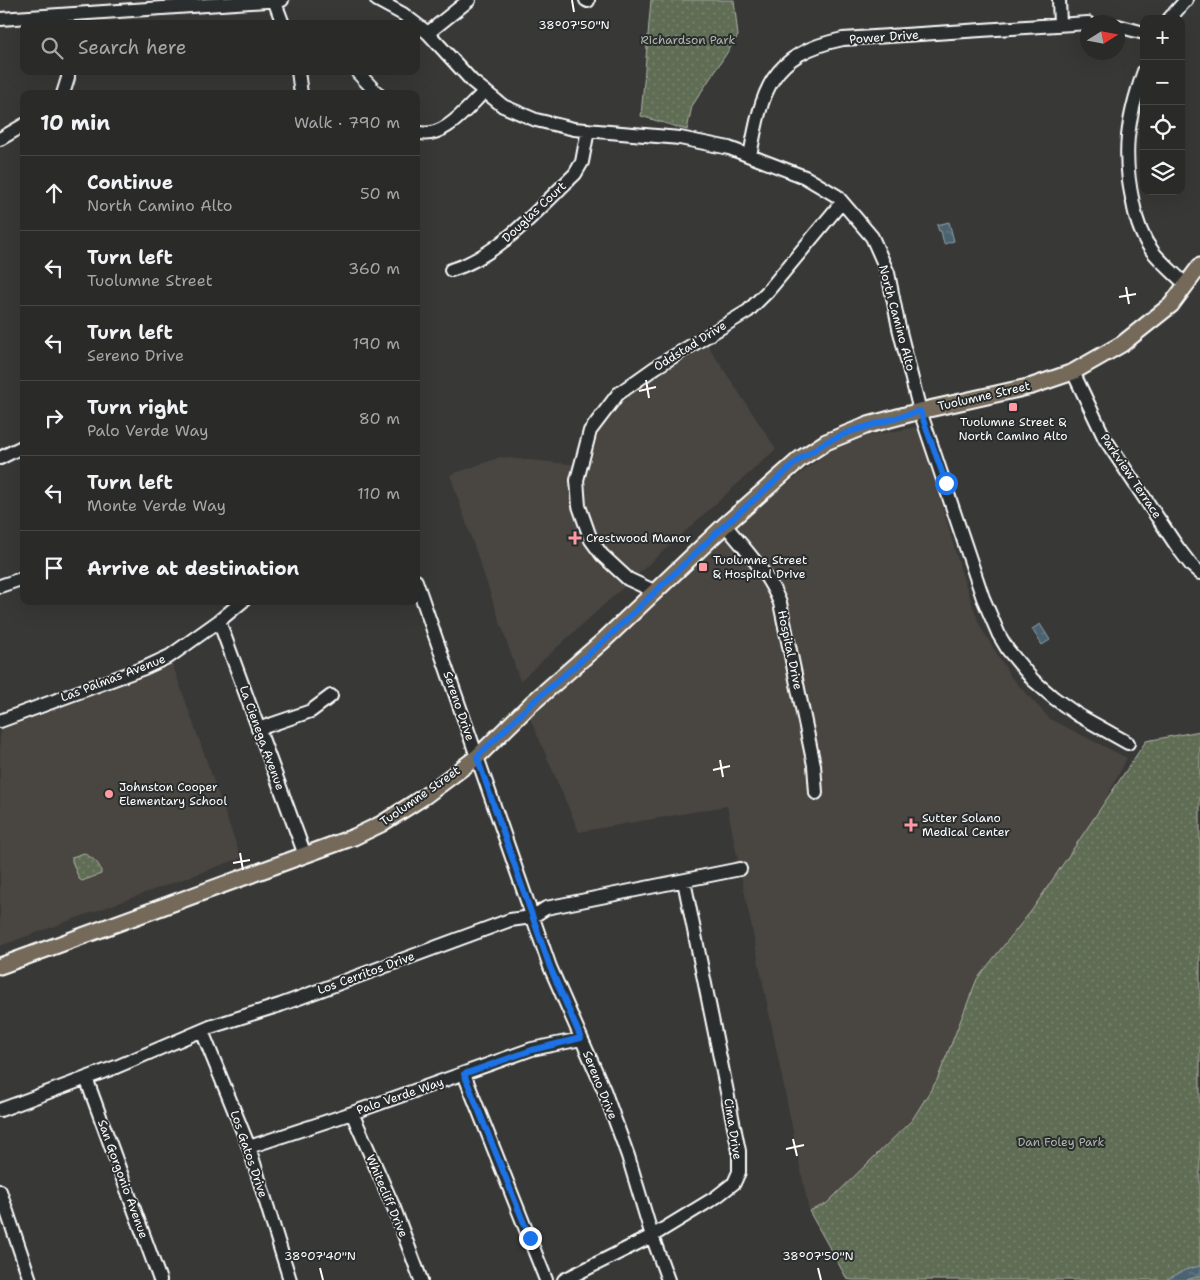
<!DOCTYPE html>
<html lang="en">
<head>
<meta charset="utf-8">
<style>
	:root { --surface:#2a2a29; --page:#323231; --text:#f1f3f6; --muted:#a5a7a8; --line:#464646 }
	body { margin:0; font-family:"Shantell Sans",sans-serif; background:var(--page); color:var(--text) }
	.controls { position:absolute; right:15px; top:15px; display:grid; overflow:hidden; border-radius:10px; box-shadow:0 5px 20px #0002 }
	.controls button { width:45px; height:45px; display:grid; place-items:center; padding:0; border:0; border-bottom:1px solid var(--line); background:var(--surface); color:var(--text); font:25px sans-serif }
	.compass { position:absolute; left:1080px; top:15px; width:45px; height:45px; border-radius:50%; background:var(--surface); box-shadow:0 5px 20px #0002; rotate:79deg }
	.stop { position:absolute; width:15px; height:15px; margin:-11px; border:4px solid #1a73e8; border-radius:50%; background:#fff }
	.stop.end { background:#1a73e8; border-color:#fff; box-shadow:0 1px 5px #0008 }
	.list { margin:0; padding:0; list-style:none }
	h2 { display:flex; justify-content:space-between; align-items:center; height:65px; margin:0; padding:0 20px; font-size:21px }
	h2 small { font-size:16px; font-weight:400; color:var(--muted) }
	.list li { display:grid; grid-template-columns:32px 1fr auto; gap:15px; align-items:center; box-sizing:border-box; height:75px; padding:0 20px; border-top:1px solid var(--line) }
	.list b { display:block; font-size:19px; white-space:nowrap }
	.list p { margin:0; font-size:16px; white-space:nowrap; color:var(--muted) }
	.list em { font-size:16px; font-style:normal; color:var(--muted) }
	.icon { flex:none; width:28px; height:28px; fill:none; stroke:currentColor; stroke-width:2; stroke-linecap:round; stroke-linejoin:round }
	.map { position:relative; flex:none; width:1200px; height:1280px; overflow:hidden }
	.search { position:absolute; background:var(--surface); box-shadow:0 5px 20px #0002; left:20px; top:20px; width:400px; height:55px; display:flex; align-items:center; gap:12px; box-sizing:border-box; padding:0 18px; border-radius:10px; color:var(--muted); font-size:19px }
	.panel { position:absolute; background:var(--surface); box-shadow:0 5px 20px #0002; left:20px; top:90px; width:400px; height:515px; border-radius:10px }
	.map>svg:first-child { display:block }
</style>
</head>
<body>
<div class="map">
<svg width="1200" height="1280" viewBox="0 0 1200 1280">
	<defs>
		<pattern id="park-dots" width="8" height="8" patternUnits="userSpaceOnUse" patternTransform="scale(1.25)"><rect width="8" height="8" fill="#616d54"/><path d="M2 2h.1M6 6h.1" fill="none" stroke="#79836e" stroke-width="1.8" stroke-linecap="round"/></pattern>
		<pattern id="water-ripples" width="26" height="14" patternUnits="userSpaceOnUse" patternTransform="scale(1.25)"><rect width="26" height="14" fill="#4c6471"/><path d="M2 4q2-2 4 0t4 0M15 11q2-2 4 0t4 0" fill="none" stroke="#677b86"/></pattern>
	</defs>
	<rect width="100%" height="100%" fill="#383837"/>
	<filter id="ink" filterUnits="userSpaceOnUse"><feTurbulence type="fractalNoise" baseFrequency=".02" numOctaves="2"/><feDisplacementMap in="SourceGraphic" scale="10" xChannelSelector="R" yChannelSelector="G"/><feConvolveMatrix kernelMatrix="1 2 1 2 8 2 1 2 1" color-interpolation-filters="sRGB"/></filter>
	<g filter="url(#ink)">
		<path fill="#494541" d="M707,344L776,449L520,681L450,475L500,457L589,466L600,429L619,405L645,383Z
			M916,427L926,450L962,574L980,626L1011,677L1050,719L1127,758L1096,819L1032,910L977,979L937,1080L912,1120L826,1204L809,1211L727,806L579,832L529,716L691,571L757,507L830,451L867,436Z
			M171,660L241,858L0,946V730L121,685Z"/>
		<path fill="url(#park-dots)" stroke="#b0b6aa" d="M651,0H734L738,36L692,106L687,130L641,116Z
			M1200,731V1280H852L847,1279L809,1211L826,1204L912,1120L937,1080L977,979L1032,910L1146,741Z
			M84,853C92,858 102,864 101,874L82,881L79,879L72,861V857Z"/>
		<path fill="url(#water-ripples)" stroke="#94a2aa" d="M949,222L954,241L944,244L941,231H939L937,225Z
			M1040,624L1050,640L1042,645L1032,629Z
			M1200,1266V1276L1186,1280H1166L1185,1270Z"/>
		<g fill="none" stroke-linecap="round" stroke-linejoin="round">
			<defs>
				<path id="minor" d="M274,0L283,24
					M377,0L403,14L428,33L472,81L503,106L536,120L574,129L680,138L729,148L805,177L837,196L872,237L888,273L899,328L920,411L983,598L999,635L1008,650L1033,680L1054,698L1078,715L1128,743
					M586,0L588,1
					M1059,0L1060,24
					M0,19L282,0
					M1169,19L1186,0
					M1118,26L1144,33
					M428,33L469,0
					M298,71L301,94
					M1144,71C1127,119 1122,153 1133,203C1136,220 1142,238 1153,252C1163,264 1175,274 1186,285
					M358,73L378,94
					M63,94L68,78V71
					M416,132C443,141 467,108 485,91
					M0,139L24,125
					M750,156C762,90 770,54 843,39L1088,23
					M451,270C499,256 540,207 575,174L582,162L588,130
					M1073,372L1105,439L1178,548L1191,565L1200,573
					M0,458L24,446
					M725,525C745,549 768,573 780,603L814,765L816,793
					M416,581L550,967L604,1090L628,1156L652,1236L668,1280
					M0,586L24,578
					M656,592L628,579L602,555L591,540L579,506L577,480L590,431L618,394L656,367L748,311L768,291L842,202
					M219,621L305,855
					M0,721L144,668L170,656L219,621L243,601
					M258,729L311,711L331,696
					M202,1031L249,1147L290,1280
					M464,1074L546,1280
					M86,1078L160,1280
					M0,1110L116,1067L210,1027L280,1005L510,920L532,917L546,908L740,869
					M352,1113L394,1208L421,1280
					M249,1147L352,1113L532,1049L581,1039
					M0,1191L30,1280
					M564,1280L652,1236L716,1197L734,1183L739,1172V1151L684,881"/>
				<path id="major" d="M0,966L354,837L381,824L425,796L477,757L531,704L603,641L725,525L800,459L826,442L868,425L920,411L1032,386L1073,372L1122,344L1171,305L1200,266"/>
			</defs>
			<use href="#minor" stroke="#fff" stroke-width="16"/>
			<use href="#major" stroke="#fff" stroke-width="19"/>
			<use href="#minor" stroke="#2a2d2e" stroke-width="12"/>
			<use href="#major" stroke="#746a5a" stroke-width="15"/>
		</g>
	</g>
	<g fill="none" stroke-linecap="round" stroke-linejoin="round" filter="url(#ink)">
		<path stroke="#1a73e8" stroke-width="6" d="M530,1238L464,1074L532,1050L581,1038L550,967L477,757L531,704L607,638L725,525L800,459L826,442L852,431L920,411L946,483"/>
	</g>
	<path fill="none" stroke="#fff" stroke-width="2" d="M572,0L574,12M1126,287L1129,304M1119,297L1136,294M646,380L649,398M639,391L656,387M720,760L723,777M713,770L730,766M240,853L243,870M233,863L250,860M793,1139L797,1156M786,1149L804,1145M320,1268L323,1280M818,1268L821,1280"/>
	<g fill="#ff9aa2" stroke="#2a2d2e" stroke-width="2">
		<rect x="1008" y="402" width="10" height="10" rx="2.5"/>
		<path d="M572.5 530.5h5v5h5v5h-5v5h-5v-5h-5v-5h5z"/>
		<rect x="698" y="562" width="10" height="10" rx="2.5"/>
		<circle cx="109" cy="794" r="5"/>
		<path d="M908.5 817.5h5v5h5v5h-5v5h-5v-5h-5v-5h5z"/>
	</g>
	<g text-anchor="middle" stroke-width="4" stroke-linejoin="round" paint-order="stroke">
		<g font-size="12" fill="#fff" stroke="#2a2d2e">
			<text transform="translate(884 37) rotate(-4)" y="4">Power Drive</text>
			<text transform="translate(534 212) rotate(-43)" y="4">Douglas Court</text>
			<text transform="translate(897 318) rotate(75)" y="4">North Camino Alto</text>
			<text transform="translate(690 346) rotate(-32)" y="4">Oddstad Drive</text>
			<text transform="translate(984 396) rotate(-13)" y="4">Tuolumne Street</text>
			<text transform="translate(1131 476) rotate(56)" y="4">Parkview Terrace</text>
			<text transform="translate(790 650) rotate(78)" y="4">Hospital Drive</text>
			<text transform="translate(113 678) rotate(-21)" y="4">Las Palmas Avenue</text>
			<text transform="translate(459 706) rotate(71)" y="4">Sereno Drive</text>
			<text transform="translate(262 738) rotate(70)" y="4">La Cienega Avenue</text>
			<text transform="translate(420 796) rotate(-35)" y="4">Tuolumne Street</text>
			<text transform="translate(366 973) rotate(-20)" y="4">Los Cerritos Drive</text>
			<text transform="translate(600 1085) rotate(68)" y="4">Sereno Drive</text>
			<text transform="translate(400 1096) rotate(-19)" y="4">Palo Verde Way</text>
			<text transform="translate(733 1129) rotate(81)" y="4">Cima Drive</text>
			<text transform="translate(249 1154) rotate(71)" y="4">Los Gatos Drive</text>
			<text transform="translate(123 1179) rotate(70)" y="4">San Gorgonio Avenue</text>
			<text transform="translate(387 1196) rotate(67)" y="4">Whitecliff Drive</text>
		</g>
		<g font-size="12" fill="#b0b6aa" stroke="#2a2d2e">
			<text x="688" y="44">Richardson Park</text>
			<text x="1061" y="1146">Dan Foley Park</text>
		</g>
		<g font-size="12" fill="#fff" stroke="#2a2d2e" text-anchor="start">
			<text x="1013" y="426" text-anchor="middle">Tuolumne Street &amp;<tspan x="1013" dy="14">North Camino Alto</tspan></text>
			<text x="586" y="542">Crestwood Manor</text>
			<text x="713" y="564">Tuolumne Street<tspan x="713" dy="14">&amp; Hospital Drive</tspan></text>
			<text x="119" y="791">Johnston Cooper<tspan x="119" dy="14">Elementary School</tspan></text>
			<text x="922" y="822">Sutter Solano<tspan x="922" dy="14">Medical Center</tspan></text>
		</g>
	</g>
	<g font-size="12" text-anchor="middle" fill="#fff" stroke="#2a2d2e" stroke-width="4" stroke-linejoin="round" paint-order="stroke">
		<text x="574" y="29">38°07'50"N</text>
		<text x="320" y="1260">38°07'40"N</text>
		<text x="818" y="1260">38°07'50"N</text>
	</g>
</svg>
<div class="controls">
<button>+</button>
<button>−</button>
<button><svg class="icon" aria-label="locate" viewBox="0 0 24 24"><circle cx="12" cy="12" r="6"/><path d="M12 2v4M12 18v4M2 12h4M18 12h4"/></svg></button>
<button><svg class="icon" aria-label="layers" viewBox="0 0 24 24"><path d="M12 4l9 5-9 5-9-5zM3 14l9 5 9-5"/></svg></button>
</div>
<svg class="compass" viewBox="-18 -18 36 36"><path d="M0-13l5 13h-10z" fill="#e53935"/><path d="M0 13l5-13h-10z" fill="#a5a7a8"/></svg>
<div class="stop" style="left:946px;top:483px"></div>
<div class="stop end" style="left:530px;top:1238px"></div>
<div class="search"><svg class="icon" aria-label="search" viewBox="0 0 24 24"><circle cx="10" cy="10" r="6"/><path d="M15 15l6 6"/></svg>Search here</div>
<section class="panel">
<h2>10 min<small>Walk · 790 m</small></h2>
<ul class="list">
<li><svg class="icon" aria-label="ahead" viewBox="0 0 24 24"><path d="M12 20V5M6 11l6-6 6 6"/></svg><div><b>Continue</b><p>North Camino Alto</p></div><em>50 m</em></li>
<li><svg class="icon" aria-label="left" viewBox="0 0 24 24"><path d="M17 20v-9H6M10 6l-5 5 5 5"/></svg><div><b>Turn left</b><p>Tuolumne Street</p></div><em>360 m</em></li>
<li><svg class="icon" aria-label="left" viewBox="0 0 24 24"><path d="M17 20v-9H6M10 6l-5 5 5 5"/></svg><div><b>Turn left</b><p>Sereno Drive</p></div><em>190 m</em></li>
<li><svg class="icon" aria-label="right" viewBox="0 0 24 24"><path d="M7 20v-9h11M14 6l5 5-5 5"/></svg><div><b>Turn right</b><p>Palo Verde Way</p></div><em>80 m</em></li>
<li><svg class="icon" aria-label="left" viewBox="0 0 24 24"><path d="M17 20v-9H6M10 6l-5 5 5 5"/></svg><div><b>Turn left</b><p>Monte Verde Way</p></div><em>110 m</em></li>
<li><svg class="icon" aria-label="arrive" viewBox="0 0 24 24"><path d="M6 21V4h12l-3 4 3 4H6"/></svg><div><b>Arrive at destination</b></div></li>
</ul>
</section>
</div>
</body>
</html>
